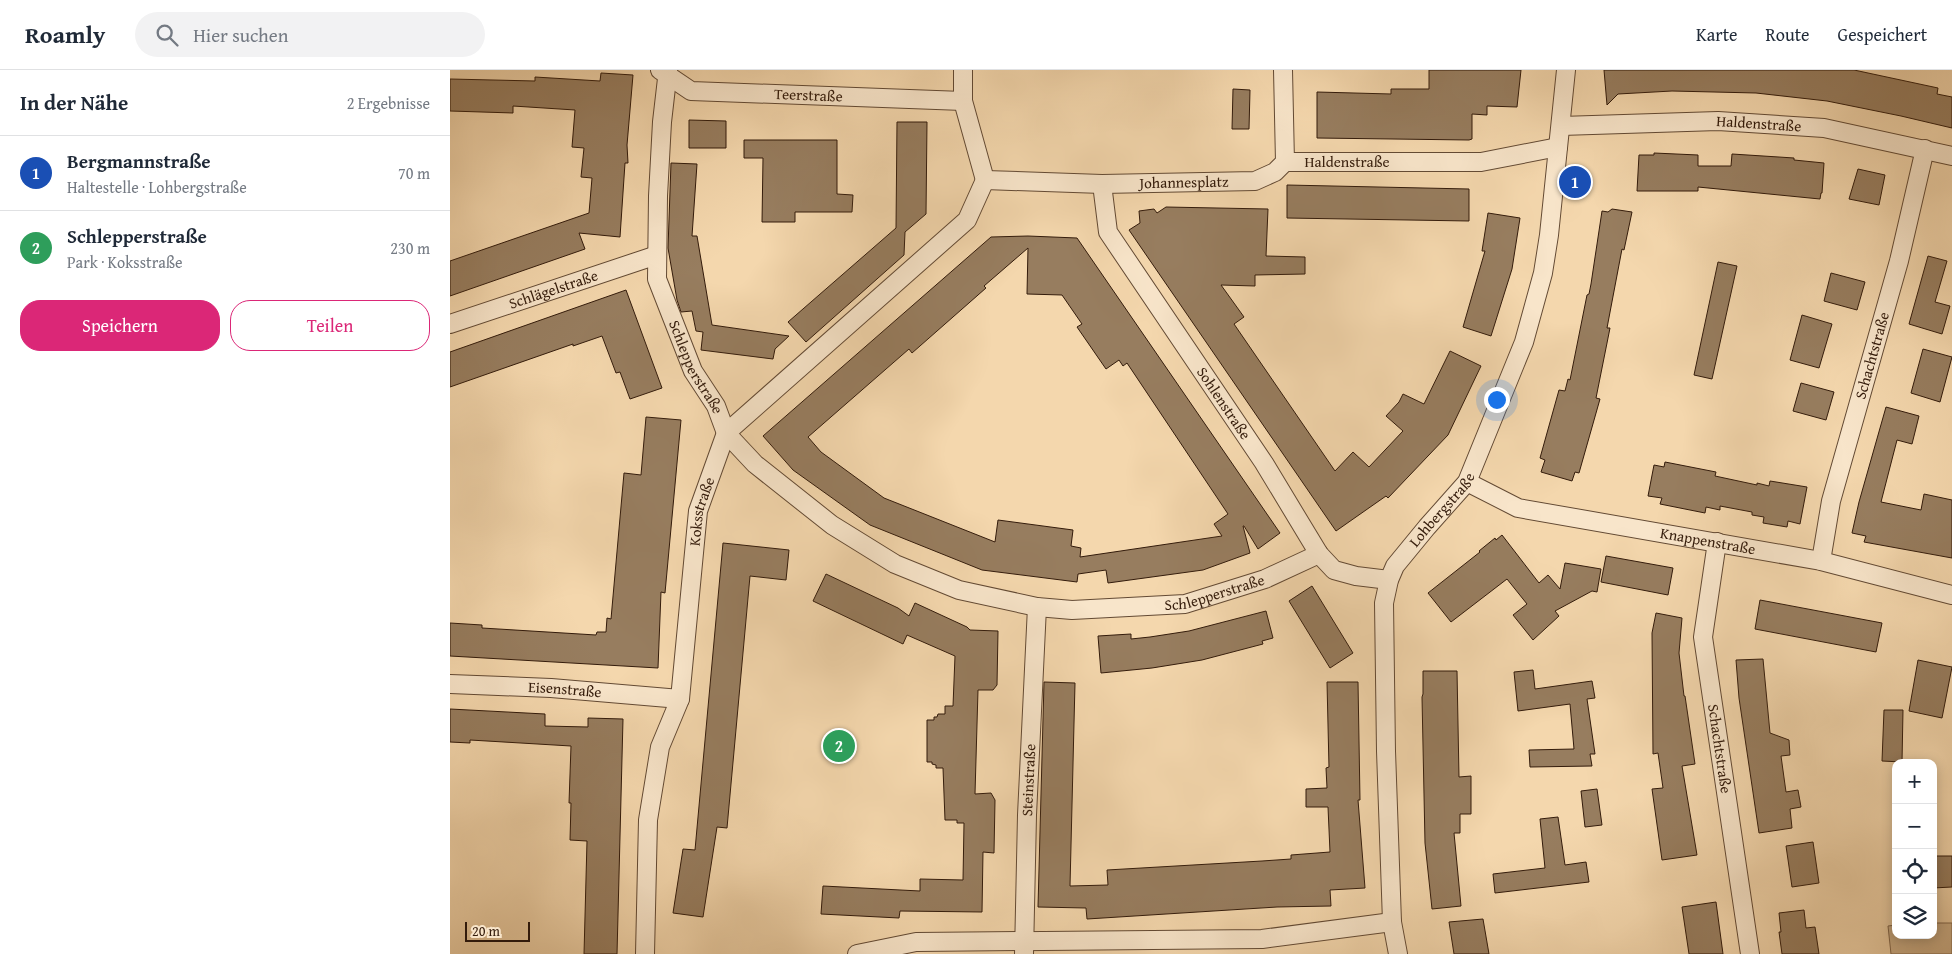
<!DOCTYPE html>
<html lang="de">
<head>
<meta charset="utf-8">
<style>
	:root { --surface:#fff; --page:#f2f2f3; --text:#1f2937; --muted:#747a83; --line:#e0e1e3; --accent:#db2777 }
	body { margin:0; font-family:"Gentium Book Plus",serif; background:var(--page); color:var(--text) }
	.controls { position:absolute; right:15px; bottom:15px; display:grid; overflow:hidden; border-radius:10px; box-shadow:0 2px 12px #0003 }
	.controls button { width:45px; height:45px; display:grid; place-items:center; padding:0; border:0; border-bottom:1px solid var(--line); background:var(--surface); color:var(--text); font:25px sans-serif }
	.scale { position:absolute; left:15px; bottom:12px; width:65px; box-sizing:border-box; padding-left:5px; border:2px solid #331b0b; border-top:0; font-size:14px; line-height:18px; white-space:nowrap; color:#331b0b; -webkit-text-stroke:4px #f8e5ca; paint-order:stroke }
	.you { position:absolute; left:1046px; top:329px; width:18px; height:18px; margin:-12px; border:4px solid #fff; border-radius:50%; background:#1a73e8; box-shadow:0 0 0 8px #1a73e833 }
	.badge { display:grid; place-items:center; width:32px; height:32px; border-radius:50%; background:var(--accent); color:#fff; font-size:16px; font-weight:700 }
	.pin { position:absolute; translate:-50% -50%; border:2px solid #fff; box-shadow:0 1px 5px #0006 }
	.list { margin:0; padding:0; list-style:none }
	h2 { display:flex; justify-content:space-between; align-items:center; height:65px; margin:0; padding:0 20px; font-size:21px }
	h2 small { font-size:16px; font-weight:400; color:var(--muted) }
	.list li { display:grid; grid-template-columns:32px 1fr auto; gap:15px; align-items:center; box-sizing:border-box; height:75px; padding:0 20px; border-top:1px solid var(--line) }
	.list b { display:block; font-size:19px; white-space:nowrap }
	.list p { margin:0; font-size:16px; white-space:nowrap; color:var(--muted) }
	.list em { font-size:16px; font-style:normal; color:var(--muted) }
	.actions { display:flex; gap:10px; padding:15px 20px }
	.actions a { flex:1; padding:11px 0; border:1px solid var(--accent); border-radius:20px; text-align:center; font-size:18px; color:var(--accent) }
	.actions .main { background:var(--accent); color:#fff }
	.icon { flex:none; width:28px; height:28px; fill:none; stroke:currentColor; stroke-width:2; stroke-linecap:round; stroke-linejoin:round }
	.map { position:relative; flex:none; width:1502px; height:884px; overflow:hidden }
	header { display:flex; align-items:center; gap:30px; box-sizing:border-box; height:70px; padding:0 25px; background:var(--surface); border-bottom:1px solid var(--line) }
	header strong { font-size:24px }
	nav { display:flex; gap:28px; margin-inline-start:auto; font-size:18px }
	.search { width:350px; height:45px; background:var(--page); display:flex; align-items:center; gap:12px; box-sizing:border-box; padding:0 18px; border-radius:28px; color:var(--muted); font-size:19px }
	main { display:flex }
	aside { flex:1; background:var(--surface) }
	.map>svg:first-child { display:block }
</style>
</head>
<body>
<header>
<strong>Roamly</strong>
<div class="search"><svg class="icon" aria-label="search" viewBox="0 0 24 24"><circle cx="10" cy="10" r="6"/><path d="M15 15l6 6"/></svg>Hier suchen</div>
<nav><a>Karte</a><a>Route</a><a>Gespeichert</a></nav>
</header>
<main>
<aside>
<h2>In der Nähe<small>2 Ergebnisse</small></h2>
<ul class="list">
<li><span class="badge" style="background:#1a4fb4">1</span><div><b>Bergmannstraße</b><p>Haltestelle · Lohbergstraße</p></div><em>70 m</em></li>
<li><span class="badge" style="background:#2e9e5b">2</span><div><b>Schlepperstraße</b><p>Park · Koksstraße</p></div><em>230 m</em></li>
</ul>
<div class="actions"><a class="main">Speichern</a><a>Teilen</a></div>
</aside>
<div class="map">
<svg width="1502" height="884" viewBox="0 0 1502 884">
	<rect width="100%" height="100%" fill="#f4d7ad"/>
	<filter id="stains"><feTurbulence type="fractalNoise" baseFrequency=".004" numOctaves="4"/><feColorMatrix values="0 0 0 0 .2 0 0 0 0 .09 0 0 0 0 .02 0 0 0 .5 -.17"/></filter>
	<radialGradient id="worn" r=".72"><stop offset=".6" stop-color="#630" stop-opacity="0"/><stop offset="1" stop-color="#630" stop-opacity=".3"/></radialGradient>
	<path fill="#d3b791" stroke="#83694e" d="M1483,853H1502V884H1441L1438,856L1446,855V865H1483Z"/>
	<path fill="#977d5f" stroke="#331b0b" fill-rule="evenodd" d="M979,0H1071L1067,37L1037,36V45L1022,44V69L1019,70L867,68V22L941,24V19H979Z
		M1154,0H1404L1488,18L1487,24L1502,27V58L1451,46L1377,31L1306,23L1222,21L1168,24L1157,35Z
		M151,3L183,5L177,75L178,93H175L170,167L129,163L135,179L0,226V191L139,143L142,108L131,107L134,78L122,77L125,40L63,36V43L0,41V9L85,11V7L150,11Z
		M783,19L800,20L799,59H782Z
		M239,50L276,51V78H239Z
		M447,52H477L476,144L455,162L454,185L356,272L338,252L446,158Z
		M294,70H387V124L403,125L402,142H345V152H312L313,88H294Z
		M1204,83L1248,85V96H1281L1282,84L1344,88V90L1374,93L1372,123H1371L1370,129L1248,117V121H1187L1189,85H1204Z
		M221,93L247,94L242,166H247L262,255L339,266L325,279L323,289L251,280L253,262L246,261L242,241L231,242L227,230L218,178Z
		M1408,99L1435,105L1429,135L1399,129Z
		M837,115L1019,119V151L837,148Z
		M716,137L818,139L816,186L855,187V204L805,205V216L771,215L794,247L784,254L885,401L903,382L919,397L953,361L936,346L949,332L953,324L974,334L1000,281L1031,296L998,365L938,428L936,426L886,461L679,160L690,153L689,141L704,139L707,143Z
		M1162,139L1182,142L1174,180L1172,179L1157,258H1160L1146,328L1150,329L1129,403L1125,402L1122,411L1091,402L1095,390L1090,388L1109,320L1115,321L1118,309L1120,310L1137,225L1139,224L1141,214L1152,141L1158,142Z
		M1038,143L1070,148L1062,199L1041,266L1013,257L1035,181H1032Z
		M578,166L627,168L830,463L808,479L794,456H793L800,483L753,500L658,513L656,500L628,504L627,512L532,500L420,455L343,400L313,366L541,167ZM578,178L577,224L612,225L632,254L627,257L656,299L669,290L673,296L677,293L778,444L764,454L772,466L630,487L631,478L621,476L623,460L548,450L545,472L434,428L371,382L358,367L459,279L462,283L536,218L534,216Z
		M1478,186L1497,191L1485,232L1500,236L1492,264L1459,254Z
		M1268,192L1287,196L1262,309L1244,305Z
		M1381,203L1415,212L1407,240L1374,231Z
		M176,220L212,318L180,329L170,302L166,303L152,266L123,276V274L0,317V282Z
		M1352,245L1382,254L1369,298L1340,290Z
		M1473,279L1502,287L1490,332L1461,323Z
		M1351,313L1384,322L1376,350L1343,341Z
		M1436,337L1469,346L1462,374L1447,370L1431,432L1471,440L1474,424L1502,430V488L1414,472L1416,466L1402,463L1409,432Z
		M196,347L231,350L215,523L211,522L208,598L0,586V553L32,555V558L146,565L147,562H156L157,548L161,549L174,403L191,405Z
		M1215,392L1266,402L1265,406L1307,415V413L1319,416L1320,411L1357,417L1350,454L1338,451L1337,457L1313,453L1314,447L1302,445V442L1270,436V440L1256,437L1255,443L1210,434L1212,428L1198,426L1204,395L1214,397Z
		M1052,465L1089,513L1098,505L1110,519L1115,493L1151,499L1147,522L1142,521L1105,541L1109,546L1083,570L1063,545L1077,534L1057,509L1001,552L978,523L1030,482L1029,481L1045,468L1046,470Z
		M273,473L339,480L336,510L300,506L277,758L267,757L253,847L223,843L233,779L245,780Z
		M1156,486L1223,498L1218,525L1151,512Z
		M376,504L448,538L459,546L465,533L517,557L520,560L548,561L547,615L543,620H528L525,724L541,723L545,730L544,783L533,782L532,842L450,841L449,848L371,844L373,816L470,821V809L513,810L514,753H507V750H495L493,698H486V695L482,694V692H477V650H484V647H487L488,644H495V636H503L505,586L457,565L453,574L363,531Z
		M862,516L903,583L880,598L839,531Z
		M1310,530L1432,553L1426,582L1305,559Z
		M816,541L823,568L812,571L813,574L752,590L702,598L651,603L648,566L681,564V569L700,567L739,561Z
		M1206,543L1232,548L1229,583L1234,626H1235L1245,694L1232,696L1247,785L1212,790L1202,719L1213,718L1208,683L1203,684L1202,563Z
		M1313,589L1320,663L1339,670L1340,685L1331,686L1336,722L1348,720L1351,737L1340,739L1342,758L1309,763L1289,628L1286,590Z
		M1468,590L1502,597L1492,648L1459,641Z
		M1083,600L1085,619L1142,611L1145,628L1137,629L1145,684H1140L1142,696L1080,697L1079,680L1124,679L1120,634L1068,641L1064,602Z
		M973,601H1007L1009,707L1021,706V744H1010V763H1004L1011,836L982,839L975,773L972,627L973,624Z
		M594,612L625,613L620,816L658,815L657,800L812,791L841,789V785L880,782L878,737H856V719L877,718L876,698L879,697L877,612H908L910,730H908L915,818L880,820L881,836L827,837L637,849L636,838L588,837Z
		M0,639L95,644V656L138,657V648L173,649L167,884H134L137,771L120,770L121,733H119L121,676L20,670V673L0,672Z
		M1434,640H1453L1452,692L1432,691Z
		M1147,719L1152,755L1135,757L1131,721Z
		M1108,747L1115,795L1136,792L1139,812L1045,823L1043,804L1095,798L1090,749Z
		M1363,772L1369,813L1342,817L1336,776Z
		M1483,786H1502V817L1483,818Z
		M1266,832L1273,884H1239L1232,837Z
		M1354,840L1356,858L1365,857L1369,884H1332L1329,862H1331L1329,843Z
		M1033,849L1039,884H1004L999,852Z"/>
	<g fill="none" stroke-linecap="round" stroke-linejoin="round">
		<defs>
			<g id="street">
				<path id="s1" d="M210,0L241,21L513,31"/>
				<path id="s2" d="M218,0L212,52L208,126L207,209L243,301L266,336L276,363L305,394L382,455L445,494L509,520L587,537L622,540L735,534L815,509L869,484"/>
				<path d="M513,0V31L535,110"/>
				<path id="s3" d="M1111,56L1268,51L1374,58L1502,86"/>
				<path id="s4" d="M835,92H1031L1108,77"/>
				<path id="s5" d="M535,110L652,114L805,111L825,102L835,92L833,0"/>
				<path id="s6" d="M652,114L658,162L814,393L869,484L884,500L906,506L939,510"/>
				<path id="s7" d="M0,254L207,185"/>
				<path id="s8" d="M1017,412L1068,438L1371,491L1502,525"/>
				<path id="s9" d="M1267,472L1253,567L1300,884"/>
				<path id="s10" d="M1371,491L1381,431L1449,191L1475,79"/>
				<path id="s11" d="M0,614L101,618L230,629"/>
				<path id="s12" d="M195,884L198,750L210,677L230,629L248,441L276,363L517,150L535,110"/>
				<path d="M407,884L466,872L812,869L942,852"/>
				<path id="s13" d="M574,884L577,745L587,537"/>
				<path id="s14" d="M948,884L942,852L936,681L934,533L939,510L945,496L977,457L1017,412L1074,272L1093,203L1099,165L1116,0"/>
			</g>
		</defs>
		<use href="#street" stroke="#634a34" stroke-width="20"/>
		<use href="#street" stroke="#f8e5ca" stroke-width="18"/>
	</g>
	<g text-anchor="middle" stroke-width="4" stroke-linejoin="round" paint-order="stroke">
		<g font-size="15" fill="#331b0b" stroke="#f8e5ca">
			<text dy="5" stroke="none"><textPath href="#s1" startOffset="155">Teerstraße</textPath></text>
			<text dy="5" stroke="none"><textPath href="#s3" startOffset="198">Haldenstraße</textPath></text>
			<text dy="5" stroke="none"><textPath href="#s4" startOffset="62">Haldenstraße</textPath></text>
			<text dy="5" stroke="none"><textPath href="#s5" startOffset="199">Johannesplatz</textPath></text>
			<text dy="5" stroke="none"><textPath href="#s7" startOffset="109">Schlägelstraße</textPath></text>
			<text dy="5" stroke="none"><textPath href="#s10" startOffset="212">Schachtstraße</textPath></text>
			<text dy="5" stroke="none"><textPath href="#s2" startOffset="306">Schlepperstraße</textPath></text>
			<text dy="5" stroke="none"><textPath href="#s6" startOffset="255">Sohlenstraße</textPath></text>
			<text dy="5" stroke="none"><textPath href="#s14" startOffset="464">Lohbergstraße</textPath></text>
			<text dy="5" stroke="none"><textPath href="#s12" startOffset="449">Koksstraße</textPath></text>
			<text dy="5" stroke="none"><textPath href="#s8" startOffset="250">Knappenstraße</textPath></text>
			<text dy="5" stroke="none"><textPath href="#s2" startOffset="922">Schlepperstraße</textPath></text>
			<text dy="5" stroke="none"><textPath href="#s11" startOffset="115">Eisenstraße</textPath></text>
			<text dy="5" stroke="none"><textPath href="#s9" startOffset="209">Schachtstraße</textPath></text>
			<text dy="5" stroke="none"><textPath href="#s13" startOffset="174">Steinstraße</textPath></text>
		</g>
	</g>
	<rect width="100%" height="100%" filter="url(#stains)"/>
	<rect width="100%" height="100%" fill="url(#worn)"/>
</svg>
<div class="controls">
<button>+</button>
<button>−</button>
<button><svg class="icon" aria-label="locate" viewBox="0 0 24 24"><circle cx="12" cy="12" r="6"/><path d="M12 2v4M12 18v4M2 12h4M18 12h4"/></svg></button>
<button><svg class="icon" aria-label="layers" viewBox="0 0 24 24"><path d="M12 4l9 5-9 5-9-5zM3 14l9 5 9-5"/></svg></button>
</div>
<div class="scale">20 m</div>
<div class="you"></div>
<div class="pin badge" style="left:1125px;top:112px;background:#1a4fb4">1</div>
<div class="pin badge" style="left:389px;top:676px;background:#2e9e5b">2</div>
</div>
</main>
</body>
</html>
